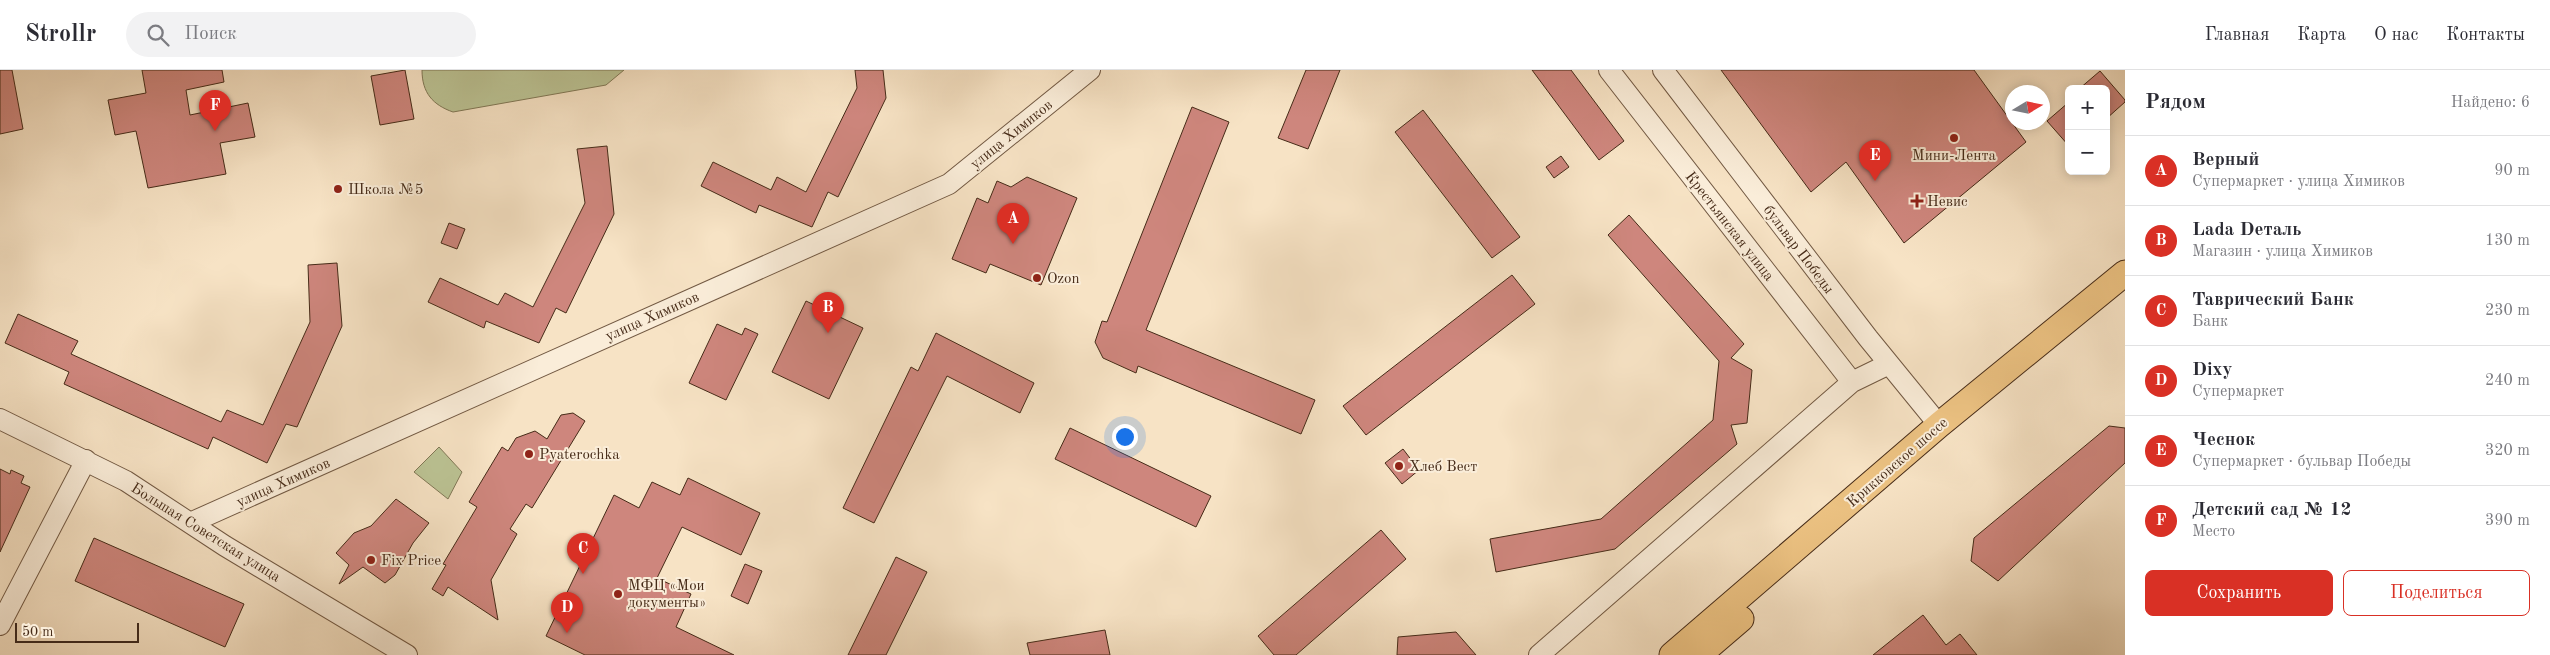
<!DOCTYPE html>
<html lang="ru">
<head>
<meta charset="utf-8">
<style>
	:root { --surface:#fff; --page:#f2f2f3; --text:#2b2b33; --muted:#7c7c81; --line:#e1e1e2; --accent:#d93025 }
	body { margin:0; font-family:"Old Standard TT",serif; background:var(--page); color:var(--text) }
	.controls { position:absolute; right:15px; top:15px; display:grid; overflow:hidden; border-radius:8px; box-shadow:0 2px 12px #0003 }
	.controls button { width:45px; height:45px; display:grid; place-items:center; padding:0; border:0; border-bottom:1px solid var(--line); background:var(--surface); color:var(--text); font:25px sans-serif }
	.compass { position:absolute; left:2005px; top:15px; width:45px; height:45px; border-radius:50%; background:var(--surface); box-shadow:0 2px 12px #0003; rotate:80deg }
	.scale { position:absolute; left:15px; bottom:12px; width:124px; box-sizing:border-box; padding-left:5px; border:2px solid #462b18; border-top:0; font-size:14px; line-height:18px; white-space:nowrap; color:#462b18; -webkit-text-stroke:4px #faedd9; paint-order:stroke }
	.you { position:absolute; left:1124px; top:366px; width:18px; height:18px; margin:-12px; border:4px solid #fff; border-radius:50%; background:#1a73e8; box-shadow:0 0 0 8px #1a73e833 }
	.badge { display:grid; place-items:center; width:32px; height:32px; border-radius:50%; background:var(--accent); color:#fff; font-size:16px; font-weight:700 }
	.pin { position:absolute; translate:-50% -41px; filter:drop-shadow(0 1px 2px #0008) }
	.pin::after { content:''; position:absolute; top:26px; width:18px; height:15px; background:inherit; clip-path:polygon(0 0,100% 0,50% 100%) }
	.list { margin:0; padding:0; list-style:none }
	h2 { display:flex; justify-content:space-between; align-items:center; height:65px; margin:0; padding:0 20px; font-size:21px }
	h2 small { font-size:16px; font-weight:400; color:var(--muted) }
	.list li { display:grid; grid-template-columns:32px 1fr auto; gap:15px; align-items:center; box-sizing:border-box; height:70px; padding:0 20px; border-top:1px solid var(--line) }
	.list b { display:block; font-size:19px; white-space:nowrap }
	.list p { margin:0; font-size:16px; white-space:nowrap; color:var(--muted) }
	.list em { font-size:16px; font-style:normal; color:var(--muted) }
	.actions { display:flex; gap:10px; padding:15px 20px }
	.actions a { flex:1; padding:11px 0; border:1px solid var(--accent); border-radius:8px; text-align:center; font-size:18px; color:var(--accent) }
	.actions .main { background:var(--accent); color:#fff }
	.icon { flex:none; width:28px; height:28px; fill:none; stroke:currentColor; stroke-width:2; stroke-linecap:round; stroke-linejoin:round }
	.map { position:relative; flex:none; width:2125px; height:585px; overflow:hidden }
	header { display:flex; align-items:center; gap:30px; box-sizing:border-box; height:70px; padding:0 25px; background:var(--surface); border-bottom:1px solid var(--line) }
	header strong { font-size:24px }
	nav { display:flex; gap:28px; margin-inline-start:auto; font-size:18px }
	.search { width:350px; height:45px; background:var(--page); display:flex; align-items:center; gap:12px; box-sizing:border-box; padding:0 18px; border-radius:28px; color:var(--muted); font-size:19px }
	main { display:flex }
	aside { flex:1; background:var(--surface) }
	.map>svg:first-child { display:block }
</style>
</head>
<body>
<header>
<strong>Strollr</strong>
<div class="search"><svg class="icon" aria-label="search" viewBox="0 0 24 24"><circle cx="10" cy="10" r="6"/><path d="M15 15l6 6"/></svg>Поиск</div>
<nav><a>Главная</a><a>Карта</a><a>О нас</a><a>Контакты</a></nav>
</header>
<main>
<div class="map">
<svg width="2125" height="585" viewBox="0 0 2125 585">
	<rect width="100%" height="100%" fill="#f7e3c5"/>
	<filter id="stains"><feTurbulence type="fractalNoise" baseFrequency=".004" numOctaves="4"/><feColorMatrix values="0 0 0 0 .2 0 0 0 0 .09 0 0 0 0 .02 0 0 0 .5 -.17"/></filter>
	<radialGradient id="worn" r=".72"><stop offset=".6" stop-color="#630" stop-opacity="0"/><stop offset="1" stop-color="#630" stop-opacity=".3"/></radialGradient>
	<path fill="#bcc495" stroke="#817856" d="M422,0H624L606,15L453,42C433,35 422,23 422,0Z
		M439,377L462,402L448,429L414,402Z"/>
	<path fill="#ce867d" stroke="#462b18" d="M0,0H12L23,59L0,64Z
		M142,0H222L224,12L186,20L190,45L248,33L255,67L220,73L226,104L148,118L136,61L115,65L108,30L146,23Z
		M405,0L414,49L380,55L371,6Z
		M855,0H883L886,28L838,127L828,122L812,157L759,135L756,143L701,116L713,92L771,120L777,107L806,122L857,18Z
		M1306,0H1340L1308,79L1278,68Z
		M1532,0H1571L1624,71L1599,90Z
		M1721,0H1974L2026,72L1904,173L1846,92L1811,122Z
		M2100,1L2125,30V32L2106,49V19H2079Z
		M2069,32V76L2047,51Z
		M1192,37L1229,52L1146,260L1315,330L1301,364L1138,296L1136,303L1103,288L1095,272L1102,251L1107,252Z
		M1423,40L1520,167L1492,188L1395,62Z
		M607,76L614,144L566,243L556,238L539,273L486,251L484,258L428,232L440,208L498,235L505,223L533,237L585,133L577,79Z
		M1561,86L1569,97L1554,108L1546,97Z
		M1027,107L1077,128L1041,215L990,194L986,203L952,189L977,128L988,133L997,111L1011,117Z
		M1629,145L1744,274L1731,288L1752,300L1747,353L1731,355L1737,374L1615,479L1496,502L1490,469L1601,449L1713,350L1719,291L1608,165Z
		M449,153L465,159L457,179L441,173Z
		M337,193L342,256L297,357L286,354L267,393L213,367L208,379L64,314L69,302L5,273L18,244L78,271L71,284L221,352L227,340L263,355L310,252L308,195Z
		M1512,205L1535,234L1366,365L1343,336Z
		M806,231L863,258L829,329L772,302Z
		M717,254L742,265L745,258L758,264L726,330L689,313Z
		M936,263L1034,313L1020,343L947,306L874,453L843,438L911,297L918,301Z
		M573,343L585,351L532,438L526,434L510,459L517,464L491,510L498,550L448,517L443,526L432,519L446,495L443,494L477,437L469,432L502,377L508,381L516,368L535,361L547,369L561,345Z
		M2109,356L2125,358V393L1998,511L1971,491L1974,468Z
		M1070,358L1211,426L1196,457L1055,389Z
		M1403,379L1419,400L1402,414L1385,393Z
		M0,399L10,404L11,400L24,406L21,413L30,417L0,482Z
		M688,408L760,443L741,485L682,457L657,508L691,524L676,557L734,585H585L546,566L614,425L639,438L652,412L680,425Z
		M396,429L429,453L413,473L395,505L385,513L363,497L339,514L349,495L336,483L354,463L371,456Z
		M1381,460L1406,489L1296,585H1274L1258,566Z
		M94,468L244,534L225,577L75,511Z
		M896,487L927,502L886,585H848Z
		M745,494L762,501L748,534L731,526Z
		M1923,545L1946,575L1960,564L1977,585H1873Z
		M1105,560L1110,585H1030L1027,573Z
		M1456,562L1476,585H1397L1398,567Z"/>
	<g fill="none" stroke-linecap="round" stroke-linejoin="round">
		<defs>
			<path id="minor" d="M1609,0L1852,312
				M1663,0L1868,268L1939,355
				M0,349L126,411L225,476L407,585
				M190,453L949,114L1090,0
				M0,555L86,390
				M1539,585L1852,312L1889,294"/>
			<path id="major" d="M1672,585L1939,355L2125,203
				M1699,585L1741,549"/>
		</defs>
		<use href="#minor" stroke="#725943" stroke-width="22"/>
		<use href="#major" stroke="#462b18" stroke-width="27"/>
		<use href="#minor" stroke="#faedd9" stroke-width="20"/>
		<use href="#major" stroke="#ecc282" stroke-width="25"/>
	</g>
	<g fill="#8f2418" stroke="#faedd9" stroke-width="2">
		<circle cx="1954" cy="68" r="5"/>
		<circle cx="338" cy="119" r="5"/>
		<path d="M1914.5 123.5h5v5h5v5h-5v5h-5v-5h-5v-5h5z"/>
		<circle cx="1037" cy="208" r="5"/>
		<circle cx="529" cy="384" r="5"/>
		<circle cx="1399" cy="396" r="5"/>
		<circle cx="371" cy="490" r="5"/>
		<circle cx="618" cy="524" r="5"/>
	</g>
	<g text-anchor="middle" stroke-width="4" stroke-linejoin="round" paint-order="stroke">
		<g font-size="15" fill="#462b18" stroke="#faedd9">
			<text transform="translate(1011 64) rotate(-39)" y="5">улица Химиков</text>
			<text transform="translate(1730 156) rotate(52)" y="5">Крестьянская улица</text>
			<text transform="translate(1799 179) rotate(53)" y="5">бульвар Победы</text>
			<text transform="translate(652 246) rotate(-24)" y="5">улица Химиков</text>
			<text transform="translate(1897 392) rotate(-41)" y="5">Крикковское шоссе</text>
			<text transform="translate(283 412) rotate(-24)" y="5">улица Химиков</text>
			<text transform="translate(206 462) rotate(32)" y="5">Большая Советская улица</text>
		</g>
		<g font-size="15" fill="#462b18" stroke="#faedd9" text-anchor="start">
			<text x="1954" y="90" text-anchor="middle">Мини-Лента</text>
			<text x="348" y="124">Школа №5</text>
			<text x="1927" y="136">Невис</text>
			<text x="1047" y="213">Ozon</text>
			<text x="539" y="389">Pyaterochka</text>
			<text x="1409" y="401">Хлеб Вест</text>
			<text x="381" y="495">Fix Price</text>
			<text x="628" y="520">МФЦ «Мои<tspan x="628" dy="17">документы»</tspan></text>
		</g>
	</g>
	<rect width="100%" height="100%" filter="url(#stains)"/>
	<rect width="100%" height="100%" fill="url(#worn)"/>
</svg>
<div class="controls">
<button>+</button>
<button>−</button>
</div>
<svg class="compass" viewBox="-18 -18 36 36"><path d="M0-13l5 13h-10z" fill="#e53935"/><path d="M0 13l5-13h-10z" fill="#7c7c81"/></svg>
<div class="scale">50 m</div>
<div class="you"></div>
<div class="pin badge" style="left:1013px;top:174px">A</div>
<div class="pin badge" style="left:828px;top:263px">B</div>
<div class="pin badge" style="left:583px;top:504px">C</div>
<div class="pin badge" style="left:567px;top:563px">D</div>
<div class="pin badge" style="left:1875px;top:111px">E</div>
<div class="pin badge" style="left:215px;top:61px">F</div>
</div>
<aside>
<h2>Рядом<small>Найдено: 6</small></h2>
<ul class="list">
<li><span class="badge">A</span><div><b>Верный</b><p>Супермаркет · улица Химиков</p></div><em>90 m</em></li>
<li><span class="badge">B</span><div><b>Lada Dеталь</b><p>Магазин · улица Химиков</p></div><em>130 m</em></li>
<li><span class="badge">C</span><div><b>Таврический Банк</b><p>Банк</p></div><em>230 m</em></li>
<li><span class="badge">D</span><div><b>Dixy</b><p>Супермаркет</p></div><em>240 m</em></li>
<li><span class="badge">E</span><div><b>Чеснок</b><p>Супермаркет · бульвар Победы</p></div><em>320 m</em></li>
<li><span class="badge">F</span><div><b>Детский сад № 12</b><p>Место</p></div><em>390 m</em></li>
</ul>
<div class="actions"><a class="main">Сохранить</a><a>Поделиться</a></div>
</aside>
</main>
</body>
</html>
